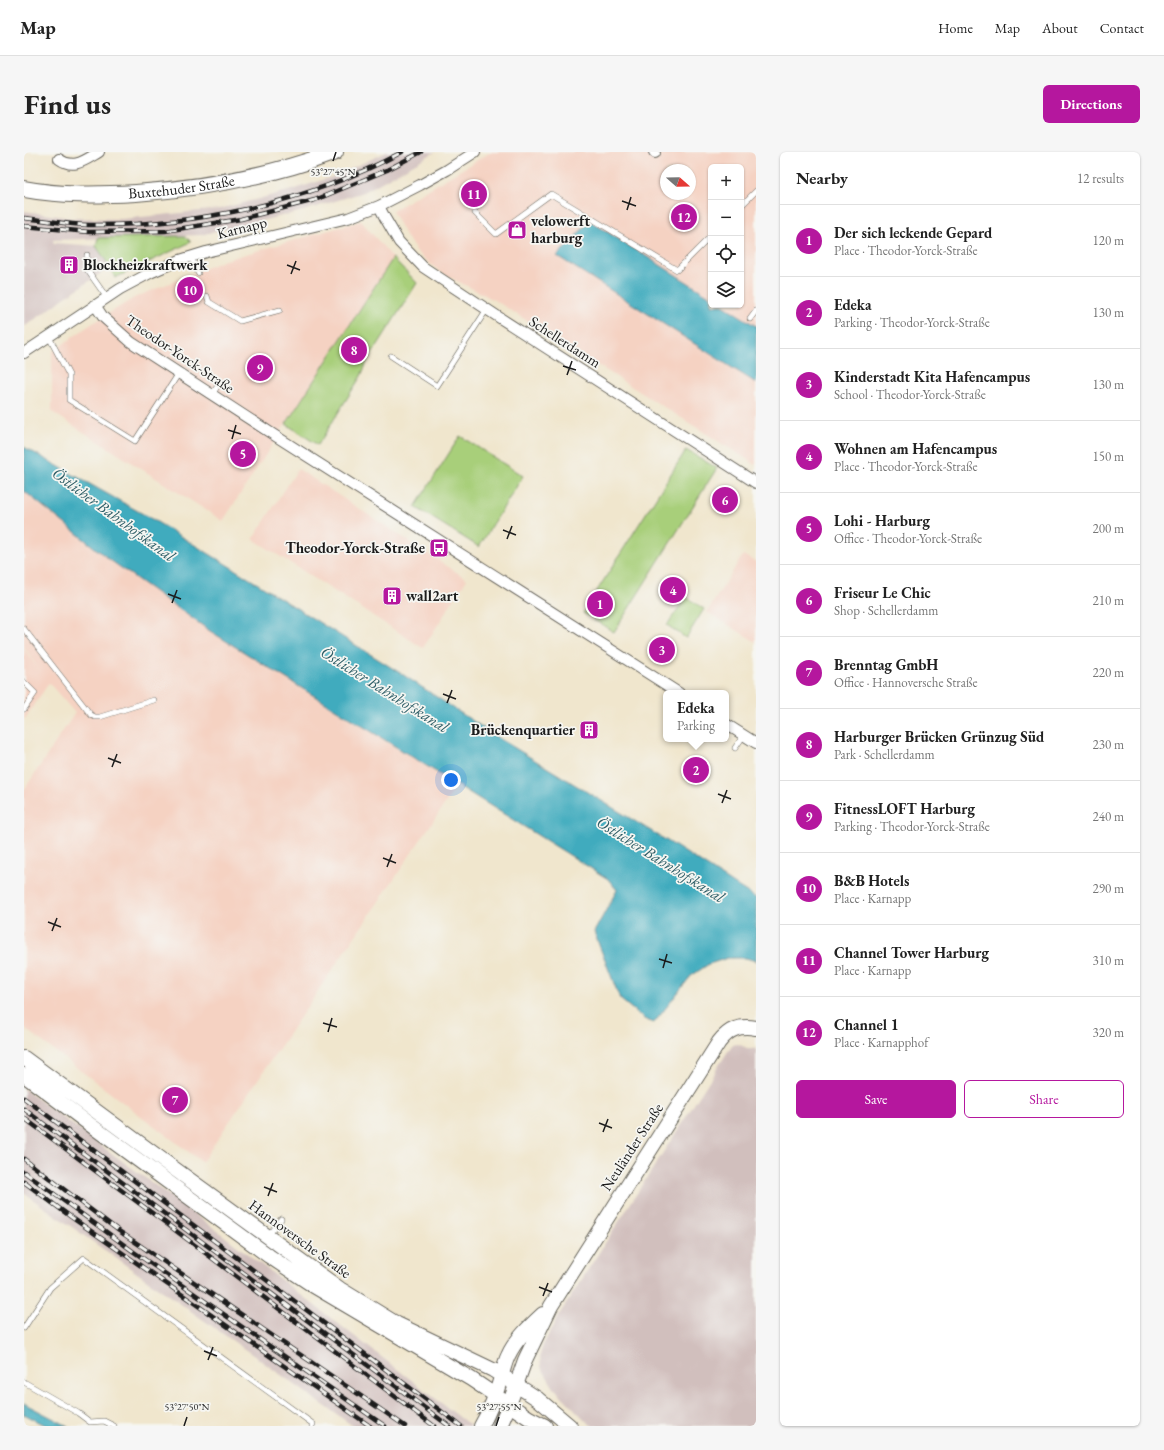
<!DOCTYPE html>
<html lang="en">
<head>
<meta charset="utf-8">
<style>
	:root { --surface:#fff; --page:#f6f6f6; --text:#222; --muted:#767676; --line:#e0e0e0; --accent:#b5179e }
	body { margin:0; font-family:"EB Garamond",serif; background:var(--page); color:var(--text) }
	.controls { position:absolute; right:12px; top:12px; display:grid; overflow:hidden; border-radius:6px; box-shadow:0 1px 3px #0004 }
	.controls button { width:36px; height:36px; display:grid; place-items:center; padding:0; border:0; border-bottom:1px solid var(--line); background:var(--surface); color:var(--text); font:20px sans-serif }
	.compass { position:absolute; left:636px; top:12px; width:36px; height:36px; border-radius:50%; background:var(--surface); box-shadow:0 1px 3px #0004; rotate:110deg }
	.you { position:absolute; left:427px; top:628px; width:14px; height:14px; margin:-10px; border:3px solid #fff; border-radius:50%; background:#1a73e8; box-shadow:0 0 0 6px #1a73e833 }
	.badge { display:grid; place-items:center; width:26px; height:26px; border-radius:50%; background:var(--accent); color:#fff; font-size:13px; font-weight:700 }
	.pin { position:absolute; translate:-50% -50%; border:2px solid #fff; box-shadow:0 1px 4px #0006 }
	.popup { position:absolute; left:639px; top:538px; width:66px; height:52px; box-sizing:border-box; display:grid; place-content:center; border-radius:6px; background:var(--surface); filter:drop-shadow(0 1px 3px #0005); font-size:13px; white-space:nowrap; color:var(--muted) }
	.popup b { font-size:15px; color:var(--text) }
	.popup::after { content:''; position:absolute; left:50%; top:100%; margin-left:-8px; border:8px solid transparent; border-top-color:var(--surface) }
	.list { margin:0; padding:0; list-style:none }
	h2 { display:flex; justify-content:space-between; align-items:center; height:52px; margin:0; padding:0 16px; font-size:17px }
	h2 small { font-size:13px; font-weight:400; color:var(--muted) }
	.list li { display:grid; grid-template-columns:26px 1fr auto; gap:12px; align-items:center; box-sizing:border-box; height:72px; padding:0 16px; border-top:1px solid var(--line) }
	.list b { display:block; font-size:15px; white-space:nowrap }
	.list p { margin:0; font-size:13px; white-space:nowrap; color:var(--muted) }
	.list em { font-size:13px; font-style:normal; color:var(--muted) }
	.actions { display:flex; gap:8px; padding:12px 16px }
	.actions a { flex:1; padding:9px 0; border:1px solid var(--accent); border-radius:6px; text-align:center; font-size:14px; color:var(--accent) }
	.actions .main { background:var(--accent); color:#fff }
	.icon { flex:none; width:22px; height:22px; fill:none; stroke:currentColor; stroke-width:2; stroke-linecap:round; stroke-linejoin:round }
	.map { position:relative; flex:none; width:732px; height:1274px; overflow:hidden; border-radius:6px }
	header { display:flex; align-items:center; gap:24px; box-sizing:border-box; height:56px; padding:0 20px; background:var(--surface); border-bottom:1px solid var(--line) }
	header strong { font-size:19px }
	nav { display:flex; gap:22px; margin-inline-start:auto; font-size:14px }
	.intro { display:flex; align-items:center; justify-content:space-between; box-sizing:border-box; height:96px; padding:0 24px }
	h1 { margin:0; font-size:28px }
	.button { padding:10px 18px; border-radius:6px; background:var(--accent); color:#fff; font-size:14px; font-weight:700 }
	main { display:flex; gap:24px; padding:0 24px }
	aside { flex:1; background:var(--surface); border-radius:6px; box-shadow:0 1px 3px #0004 }
	.map>svg:first-child { display:block }
</style>
</head>
<body>
<header>
<strong>Map</strong>
<nav><a>Home</a><a>Map</a><a>About</a><a>Contact</a></nav>
</header>
<div class="intro"><h1>Find us</h1><a class="button">Directions</a></div>
<main>
<div class="map">
<svg width="732" height="1274" viewBox="0 0 732 1274">
	<rect width="100%" height="100%" fill="#f6f6f2"/>
	<filter id="ink" filterUnits="userSpaceOnUse"><feTurbulence type="fractalNoise" baseFrequency=".025" numOctaves="2"/><feDisplacementMap in="SourceGraphic" scale="8" xChannelSelector="R" yChannelSelector="G"/><feConvolveMatrix kernelMatrix="1 2 1 2 8 2 1 2 1" color-interpolation-filters="sRGB"/></filter>
	<filter id="wash" filterUnits="userSpaceOnUse"><feTurbulence type="fractalNoise" baseFrequency=".012" numOctaves="4" result="noise"/><feDisplacementMap in="SourceGraphic" scale="16" xChannelSelector="R" yChannelSelector="G"/><feGaussianBlur stdDeviation="0.9" result="paint"/><feColorMatrix in="noise" values="0 0 0 0 0 0 0 0 0 0 0 0 0 0 0 0 0 1.4 0 .05"/><feComposite in="paint" operator="in"/></filter>
	<g filter="url(#wash)">
		<rect width="100%" height="100%" fill="#f0e6cd"/>
		<path fill="#f5d2c2" fill-rule="evenodd" d="M467,0H732V313L472,149L416,120L394,101L381,83L368,59ZM687,15H717V153H687ZM642,18H666V42H642Z
			M337,69L369,106L199,369L28,260V200L66,173L110,146L201,108Z
			M274,317L443,427L399,496L229,387Z
			M0,339L86,408L186,479L433,634L178,1010L0,876V638L51,561L25,531L0,568V497L18,522L0,495Z
			M719,403L732,410V490L683,460Z"/>
		<path fill="#d1bfbd" d="M363,0H411L340,40L279,59L176,83L29,88L30,91L72,94L86,115L40,146L27,156L0,175V59L47,66L98,67L196,57L268,38L308,25Z
			M714,892L723,896L732,897V1274H569L564,1271L530,1236L517,1215L516,1203L519,1193L535,1163L708,893Z
			M0,937L195,1080L447,1274H329L0,1041Z"/>
		<path fill="#a8cf7a" stroke="#62764b" d="M161,84L167,90L91,126L86,115L72,94L74,86Z
			M369,106L393,131L343,210L337,224L294,293L262,272Z
			M436,284L499,324L455,395L391,355Z
			M662,298L693,316L590,480L559,461Z
			M662,445L680,457L662,486L643,473Z"/>
		<path fill="#3fabbe" stroke="#2e646d" d="M566,69L687,145V153H699L732,174V231L533,104Z
			M0,295L128,367L210,417L381,524L473,585L645,690L732,746V809L722,806H704L685,812L667,824L630,871L620,867L596,847L570,780L593,738L584,727L186,479L86,408L0,339Z
			M0,1251L5,1254L44,1274H23L0,1262Z"/>
	</g>
	<g filter="url(#ink)">
		<g fill="none" stroke-linecap="round" stroke-linejoin="round">
			<defs>
				<path id="service" d="M717,54L732,39
					M451,61L472,82L527,42L653,118L687,84
					M63,103L62,116L83,146
					M167,105L174,121
					M183,144L185,150L216,169L256,158
					M726,167L732,159
					M25,185L45,223V248L111,289L155,221
					M367,204L413,234L463,157
					M188,243L196,230
					M0,477L67,563L71,565H76L130,548
					M0,530L11,541L0,557
					M711,596L720,583
					M244,1084L257,1067
					M0,1176L26,1136L60,1106L289,1272L288,1274
					M0,1230L54,1261L66,1270L80,1269L90,1274"/>
				<path id="minor" d="M630,0L631,1
					M35,7C50,18 61,8 75,0
					M355,54L361,66L375,90L399,115L476,166L732,331
					M71,153L79,165L107,190L250,283L655,541
					M0,201L96,137L126,121L156,108L182,100L324,66L355,54L396,33L423,18L451,0
					M702,572L732,591"/>
				<path id="secondary" d="M0,906L141,1010L316,1137L373,1172L469,1218L514,1247L546,1274
					M0,923L72,977L245,1104L290,1134L447,1227L505,1266L521,1274
					M457,1274C466,1259 473,1240 478,1222C480,1216 481,1210 484,1204C491,1188 506,1174 519,1162
					M476,1274L485,1253L501,1208L527,1154L695,890C705,877 715,873 732,876"/>
				<g id="primary">
					<path id="s1" d="M0,37C37,44 75,43 112,41C180,36 247,24 311,0"/>
				</g>
			</defs>
			<use href="#service" stroke="#66635a" stroke-width="6"/>
			<use href="#minor" stroke="#66635a" stroke-width="12"/>
			<use href="#secondary" stroke="#66635a" stroke-width="16"/>
			<use href="#primary" stroke="#66635a" stroke-width="18"/>
			<use href="#service" stroke="#fff" stroke-width="5"/>
			<use href="#minor" stroke="#fff" stroke-width="10"/>
			<use href="#secondary" stroke="#fff" stroke-width="14"/>
			<use href="#primary" stroke="#fff" stroke-width="16"/>
			<defs>
				<path id="rail" d="M0,66C22,68 44,73 66,73C174,74 283,51 378,0
					M0,74L65,80L141,79L217,67L291,48L363,18L397,0
					M0,946L437,1274
					M0,957L425,1274
					M0,966L139,1069L410,1274
					M0,1007L95,1079L381,1274
					M0,1020L110,1100L361,1274
					M0,1030L47,1065L346,1274"/>
			</defs>
			<use href="#rail" stroke="#1c1c1c" stroke-width="4.5"/>
			<use href="#rail" stroke="#f6f6f2" stroke-width="3" stroke-dasharray="9" stroke-linecap="butt"/>
		</g>
	</g>
	<path fill="none" stroke="#1c1c1c" stroke-width="1.5" d="M309,9L312,0M598,49L612,54M603,58L607,45M263,113L276,118M267,122L272,109M539,214L552,218M543,223L548,209M204,278L217,282M208,287L212,273M479,378L492,383M483,387L488,374M144,442L157,447M148,451L153,438M419,542L432,547M423,551L428,538M84,606L97,611M88,615L93,602M694,642L707,647M698,651L703,638M359,706L372,711M363,715L368,702M24,770L37,775M28,779L33,766M635,807L648,811M639,816L643,802M299,871L313,875M304,880L308,866M575,971L588,976M579,980L584,967M240,1035L253,1040M244,1044L249,1031M515,1135L528,1140M519,1144L524,1131M180,1199L193,1204M184,1208L189,1195M160,1274L163,1265M472,1274L475,1265"/>
	<defs>
		<symbol id="shop-square" viewBox="-11 -11 22 22"><rect x="-9" y="-9" width="18" height="18" rx="4" fill="#b5179e" stroke="#f6f6f2"/><path d="M-5-2.5h2.3a2.7 3.5 0 0 1 5.4 0H5L5.5 6h-11ZM-1.5-2.5h3a1.5 2.3 0 0 0-3 0Z" fill="#fff"/></symbol>
		<symbol id="building-square" viewBox="-11 -11 22 22"><rect x="-9" y="-9" width="18" height="18" rx="4" fill="#b5179e" stroke="#f6f6f2"/><path d="M-4-6H4V6H1V3H-1V6H-4ZM-2.5-4.3h1.7v1.8h-1.7ZM.8-4.3h1.7v1.8H.8ZM-2.5-1h1.7V.8h-1.7ZM.8-1h1.7V.8H.8Z" fill="#fff"/></symbol>
		<symbol id="bus-square" viewBox="-11 -11 22 22"><rect x="-9" y="-9" width="18" height="18" rx="4" fill="#b5179e" stroke="#f6f6f2"/><path d="M-5-6H5V4H4V6H2V4H-2V6H-4V4H-5ZM-3.5-4V0h7V-4ZM-3.5 1.2v1.5H-2V1.2ZM2 1.2v1.5H3.5V1.2Z" fill="#fff"/></symbol>
	</defs>
	<g fill-rule="evenodd">
		<use href="#shop-square" x="482" y="67" width="22" height="22"/>
		<use href="#building-square" x="34" y="102" width="22" height="22"/>
		<use href="#bus-square" x="404" y="385" width="22" height="22"/>
		<use href="#building-square" x="357" y="433" width="22" height="22"/>
		<use href="#building-square" x="554" y="567" width="22" height="22"/>
	</g>
	<g text-anchor="middle" stroke-width="3.5" stroke-linejoin="round" paint-order="stroke">
		<g font-size="15" fill="#1c1c1c" stroke="#f6f6f2">
			<text dy="5" stroke="none"><textPath href="#s1" startOffset="158">Buxtehuder Straße</textPath></text>
			<text transform="translate(218 76) rotate(-14)" y="5">Karnapp</text>
			<text transform="translate(541 190) rotate(33)" y="5">Schellerdamm</text>
			<text transform="translate(156 202) rotate(34)" y="5">Theodor-Yorck-Straße</text>
			<text transform="translate(608 995) rotate(-57)" y="5">Neuländer Straße</text>
			<text transform="translate(276 1087) rotate(36)" y="5">Hannoversche Straße</text>
		</g>
		<g font-size="15" font-weight="bold" fill="#1c1c1c" stroke="#f6f6f2" text-anchor="start">
			<text x="507" y="74">velowerft<tspan x="507" dy="17">harburg</tspan></text>
			<text x="59" y="118">Blockheizkraftwerk</text>
			<text x="401" y="401" text-anchor="end">Theodor-Yorck-Straße</text>
			<text x="382" y="449">wall2art</text>
			<text x="551" y="583" text-anchor="end">Brückenquartier</text>
		</g>
		<g font-size="16" font-style="italic" fill="#2c5c65" stroke="#f6f6f2">
			<text transform="translate(90 362) rotate(36)" y="6">Östlicher Bahnhofskanal</text>
			<text transform="translate(361 537) rotate(32)" y="6">Östlicher Bahnhofskanal</text>
			<text transform="translate(637 707) rotate(32)" y="6">Östlicher Bahnhofskanal</text>
		</g>
	</g>
	<g font-size="10" text-anchor="middle" fill="#1c1c1c" stroke="#f6f6f2" stroke-width="3.5" stroke-linejoin="round" paint-order="stroke">
		<text x="309" y="23">53°27'45"N</text>
		<text x="163" y="1258">53°27'50"N</text>
		<text x="475" y="1258">53°27'55"N</text>
	</g>
</svg>
<div class="controls">
<button>+</button>
<button>−</button>
<button><svg class="icon" aria-label="locate" viewBox="0 0 24 24"><circle cx="12" cy="12" r="6"/><path d="M12 2v4M12 18v4M2 12h4M18 12h4"/></svg></button>
<button><svg class="icon" aria-label="layers" viewBox="0 0 24 24"><path d="M12 4l9 5-9 5-9-5zM3 14l9 5 9-5"/></svg></button>
</div>
<svg class="compass" viewBox="-18 -18 36 36"><path d="M0-13l5 13h-10z" fill="#e53935"/><path d="M0 13l5-13h-10z" fill="#767676"/></svg>
<div class="you"></div>
<div class="pin badge" style="left:576px;top:452px">1</div>
<div class="pin badge" style="left:672px;top:618px">2</div>
<div class="popup"><b>Edeka</b>Parking</div>
<div class="pin badge" style="left:638px;top:498px">3</div>
<div class="pin badge" style="left:649px;top:438px">4</div>
<div class="pin badge" style="left:219px;top:302px">5</div>
<div class="pin badge" style="left:701px;top:348px">6</div>
<div class="pin badge" style="left:151px;top:948px">7</div>
<div class="pin badge" style="left:330px;top:198px">8</div>
<div class="pin badge" style="left:236px;top:216px">9</div>
<div class="pin badge" style="left:166px;top:138px">10</div>
<div class="pin badge" style="left:450px;top:42px">11</div>
<div class="pin badge" style="left:660px;top:65px">12</div>
</div>
<aside>
<h2>Nearby<small>12 results</small></h2>
<ul class="list">
<li><span class="badge">1</span><div><b>Der sich leckende Gepard</b><p>Place · Theodor-Yorck-Straße</p></div><em>120 m</em></li>
<li><span class="badge">2</span><div><b>Edeka</b><p>Parking · Theodor-Yorck-Straße</p></div><em>130 m</em></li>
<li><span class="badge">3</span><div><b>Kinderstadt Kita Hafencampus</b><p>School · Theodor-Yorck-Straße</p></div><em>130 m</em></li>
<li><span class="badge">4</span><div><b>Wohnen am Hafencampus</b><p>Place · Theodor-Yorck-Straße</p></div><em>150 m</em></li>
<li><span class="badge">5</span><div><b>Lohi - Harburg</b><p>Office · Theodor-Yorck-Straße</p></div><em>200 m</em></li>
<li><span class="badge">6</span><div><b>Friseur Le Chic</b><p>Shop · Schellerdamm</p></div><em>210 m</em></li>
<li><span class="badge">7</span><div><b>Brenntag GmbH</b><p>Office · Hannoversche Straße</p></div><em>220 m</em></li>
<li><span class="badge">8</span><div><b>Harburger Brücken Grünzug Süd</b><p>Park · Schellerdamm</p></div><em>230 m</em></li>
<li><span class="badge">9</span><div><b>FitnessLOFT Harburg</b><p>Parking · Theodor-Yorck-Straße</p></div><em>240 m</em></li>
<li><span class="badge">10</span><div><b>B&amp;B Hotels</b><p>Place · Karnapp</p></div><em>290 m</em></li>
<li><span class="badge">11</span><div><b>Channel Tower Harburg</b><p>Place · Karnapp</p></div><em>310 m</em></li>
<li><span class="badge">12</span><div><b>Channel 1</b><p>Place · Karnapphof</p></div><em>320 m</em></li>
</ul>
<div class="actions"><a class="main">Save</a><a>Share</a></div>
</aside>
</main>
</body>
</html>
